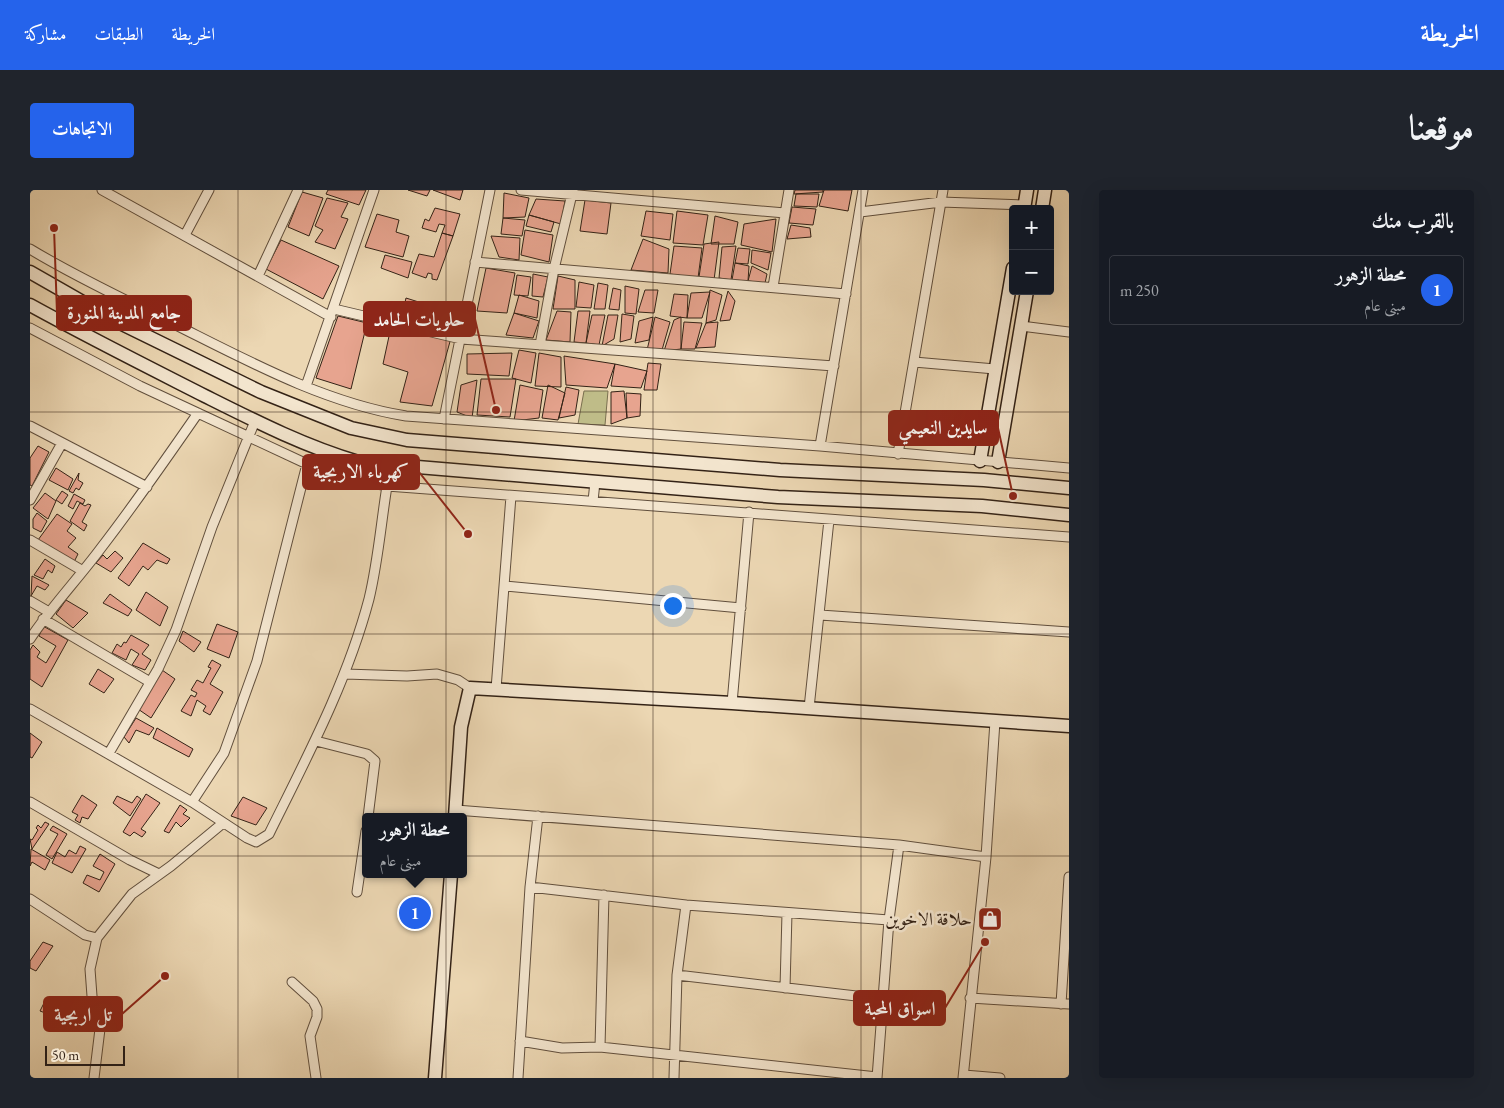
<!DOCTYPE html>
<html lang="ar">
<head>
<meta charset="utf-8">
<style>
	:root { --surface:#171b24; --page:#20242c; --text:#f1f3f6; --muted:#9ea1a6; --line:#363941; --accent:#2563eb }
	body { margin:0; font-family:"EB Garamond",Amiri,serif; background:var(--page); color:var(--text); direction:rtl }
	.controls { position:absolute; right:15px; top:15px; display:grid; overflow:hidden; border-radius:5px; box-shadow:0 5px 20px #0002 }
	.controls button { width:45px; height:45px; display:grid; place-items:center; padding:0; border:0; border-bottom:1px solid var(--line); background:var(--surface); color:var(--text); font:25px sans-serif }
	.scale { position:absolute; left:15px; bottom:12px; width:80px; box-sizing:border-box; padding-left:5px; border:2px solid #332216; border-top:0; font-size:14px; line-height:18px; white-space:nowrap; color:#332216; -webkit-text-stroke:4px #f3e5ce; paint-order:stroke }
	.you { position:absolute; left:642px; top:415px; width:18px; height:18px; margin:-12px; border:4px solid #fff; border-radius:50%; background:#1a73e8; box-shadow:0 0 0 8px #1a73e833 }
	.badge { display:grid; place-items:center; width:32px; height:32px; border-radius:50%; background:var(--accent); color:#fff; font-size:16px; font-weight:700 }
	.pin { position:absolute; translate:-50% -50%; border:2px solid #fff; box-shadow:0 1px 5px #0006 }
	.popup { position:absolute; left:332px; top:623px; width:105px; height:65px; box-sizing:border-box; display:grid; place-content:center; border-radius:5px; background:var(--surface); filter:drop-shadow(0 1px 4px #0005); font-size:16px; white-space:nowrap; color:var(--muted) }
	.popup b { font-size:19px; color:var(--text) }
	.popup::after { content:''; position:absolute; left:50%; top:100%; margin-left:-10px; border:10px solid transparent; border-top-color:var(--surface) }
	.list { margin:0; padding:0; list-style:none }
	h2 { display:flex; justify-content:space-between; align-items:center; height:65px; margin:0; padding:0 20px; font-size:21px }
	h2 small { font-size:16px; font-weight:400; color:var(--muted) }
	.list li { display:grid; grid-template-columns:32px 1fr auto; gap:15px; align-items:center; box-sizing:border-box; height:70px; margin:0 10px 10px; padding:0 10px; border:1px solid var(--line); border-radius:5px }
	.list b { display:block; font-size:19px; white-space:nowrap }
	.list p { margin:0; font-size:16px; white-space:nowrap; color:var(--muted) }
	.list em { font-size:16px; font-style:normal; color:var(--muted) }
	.map { position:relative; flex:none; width:1039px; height:888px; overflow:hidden; direction:ltr; border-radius:5px }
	header { display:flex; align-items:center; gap:30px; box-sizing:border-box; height:70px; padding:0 25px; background:var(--accent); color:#fff }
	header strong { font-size:24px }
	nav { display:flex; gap:28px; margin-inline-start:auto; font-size:18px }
	.intro { display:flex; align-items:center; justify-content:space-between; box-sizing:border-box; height:120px; padding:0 30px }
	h1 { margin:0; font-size:35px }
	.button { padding:12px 22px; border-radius:5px; background:var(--accent); color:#fff; font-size:18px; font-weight:700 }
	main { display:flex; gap:30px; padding:0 30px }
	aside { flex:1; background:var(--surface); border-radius:5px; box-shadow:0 5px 20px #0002 }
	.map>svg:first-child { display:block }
</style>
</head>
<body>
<header>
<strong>الخريطة</strong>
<nav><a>الخريطة</a><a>الطبقات</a><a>مشاركة</a></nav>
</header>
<div class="intro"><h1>موقعنا</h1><a class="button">الاتجاهات</a></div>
<main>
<aside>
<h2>بالقرب منك<small></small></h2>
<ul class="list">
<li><span class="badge">1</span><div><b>محطة الزهور</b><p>مبنى عام</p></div><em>250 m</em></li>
</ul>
</aside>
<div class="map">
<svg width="1039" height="888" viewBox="0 0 1039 888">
	<rect width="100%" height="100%" fill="#ecd7b3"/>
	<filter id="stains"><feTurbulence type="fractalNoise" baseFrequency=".004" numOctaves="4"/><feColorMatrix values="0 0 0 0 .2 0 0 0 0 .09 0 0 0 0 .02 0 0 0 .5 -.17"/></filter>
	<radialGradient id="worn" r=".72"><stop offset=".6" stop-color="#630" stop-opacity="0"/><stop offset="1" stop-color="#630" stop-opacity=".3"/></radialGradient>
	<path fill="#bfbc88" stroke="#796f4f" d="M554,201H578L575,235L548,234Z"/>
	<path fill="#e7a48f" stroke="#332216" d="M298,0H336L329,15L296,4Z
		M378,0H400L397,6Z
		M403,0H433L430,10Z
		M765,0H793V2L764,4Z
		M794,0H822L818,21L789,16Z
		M272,2L293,8L279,46L258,37Z
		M474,3L499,8L495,27L473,28Z
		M766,4H789L787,17L764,16Z
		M297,8L318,13L311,27L318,29L305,59L285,52L293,40L285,36Z
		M506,9L535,11L531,34L499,25Z
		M555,10L581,13L577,44L550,41Z
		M762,17L786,19L783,35L759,33Z
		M405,18L430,24L423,46L412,43L415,35L409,34L406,42L392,38L395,29L399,31Z
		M616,21L643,24L640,50L611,46Z
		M647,21L678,25L673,55L643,53Z
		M347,24L369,30L366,42L379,46L373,67L335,57Z
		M499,25L524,32L521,42L496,36Z
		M685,26L708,32L704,54H681Z
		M473,28L495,30L492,46L471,44Z
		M746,29L742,62L711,55L714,34Z
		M761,35L780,38L781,47L757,49Z
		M495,40L523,45L519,72L491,65Z
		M412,43L423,46L407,90L402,89V84L398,83L396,88L382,83L389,64L404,67Z
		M461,46L490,48L489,70L469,67Z
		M613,49L639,59L638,83L601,80Z
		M251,50L309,76L293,109L236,79Z
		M689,52L684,90L669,87L674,54Z
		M644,56L672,58L668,88L640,84Z
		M706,56L701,90L689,88L692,57Z
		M708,58L720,59L718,74L705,73Z
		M722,60L741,63L738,80L721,73Z
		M355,65L382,72L378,88L351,78Z
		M705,73L719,76L718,91L702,90Z
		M722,76L737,84L735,93L718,91Z
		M456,78L485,83L477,123L447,121Z
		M503,84L518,87L513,107L502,106Z
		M487,85L501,87L498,106L484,105Z
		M528,86L545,90V119H523Z
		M549,92L564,95L561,118L546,117Z
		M568,93L578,95L575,119H564Z
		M595,96L609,99L606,124L595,123Z
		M583,98L591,100L589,120L579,119Z
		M615,100H628L624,123L608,122Z
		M680,100L692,105L686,130L676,133Z
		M698,101L705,111L700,130L690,131Z
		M680,102L672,128H657L661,103Z
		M644,104L658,105L657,128L640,126Z
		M489,105L509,111L507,128L484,123Z
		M376,108L395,114L391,134L371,130Z
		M527,121L541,122L540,152L516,150Z
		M548,121H560L556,153L544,152Z
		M484,123L509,131L503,148L476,145Z
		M592,124L604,126L601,149L590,152Z
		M562,125H575L569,155L556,153Z
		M578,125H588L584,149L572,156Z
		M308,126L337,133L321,199L286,188Z
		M623,127L619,150L605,153L609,131Z
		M625,127L640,132L632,160H617Z
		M651,127V159L634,161L644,130Z
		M654,132L672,133L665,159H651Z
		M688,132L685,157L666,158L676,133Z
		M361,137L421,148L402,216L370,212L378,182L353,174Z
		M489,160L506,163L501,193L482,188Z
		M482,163L479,186L437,184V164Z
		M509,163L531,167V197L505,196Z
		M534,166L585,174L577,198L536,195Z
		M618,173L631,174L627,200H614Z
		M585,174L617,181L611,198L581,196Z
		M451,189H486L480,227L447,225Z
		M447,190L442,228L427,222L431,195Z
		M490,195L513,200L509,228L484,231Z
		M518,195L535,203L528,230L512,228Z
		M536,197L549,200L545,225L529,228Z
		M594,201L597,228L581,234V202Z
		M596,203L611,204L610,226L597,228Z
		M8,256L19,262L2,296L0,295V268Z
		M26,278L43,289L38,300L19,290Z
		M49,283L48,290L53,293L49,300L46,298L43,303L39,301Z
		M32,301L38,305L32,314L26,310Z
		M15,303L26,311L18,329L3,318Z
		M44,304L55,310L53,314L47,311L43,319L38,316Z
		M50,313L55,316L58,314L61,315L52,332L57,335L54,341L40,331Z
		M7,323L17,331L11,342L3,338V329Z
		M27,324L42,334L37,341L46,348L38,357L48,364L44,372L8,350Z
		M113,353L140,369L137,374L127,370L118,380L113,376L99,396L88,388Z
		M85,361L93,368L81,382L66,373L73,365L77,369Z
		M15,369L25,376L22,383L18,380L13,389L4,385Z
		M2,386L19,395L15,400L7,396L1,406Z
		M116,402L138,417L130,436L106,420Z
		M80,404L102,420L98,426L73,413Z
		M36,410L58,423L43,438L26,424Z
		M187,434L208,442L199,468L177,459Z
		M13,436L38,450L12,497L0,489V460L3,455L10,462L7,467L16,473L26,456L9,446Z
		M153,441L171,452L164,462L149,451Z
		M101,445L119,455L112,464L121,470L115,480L102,475L109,464L101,459L96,470L82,463L87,454L91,457L94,452L96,453Z
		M182,470L191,475L180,494L193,502L180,525L173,521L176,516L167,510L161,526L151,521L161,505L165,507L167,503L161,500L167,490L173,493L181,478L178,477Z
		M68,479L84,489L74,503L59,494Z
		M132,480L145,489L121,528L108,519Z
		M106,528L124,538L119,545L106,540L99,553L94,547Z
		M127,538L163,559L159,567L123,548Z
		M0,543L12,552L2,568L0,567Z
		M116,604L130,613L111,639L116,642L112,647L104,642L100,646L93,642Z
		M52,605L67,615L58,629L52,627L50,633L45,630L48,625L42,622Z
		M87,606L102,613L107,606L111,609L100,626L83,613Z
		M213,607L237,618L226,635L201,626Z
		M150,615L157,620L153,624L160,628L151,637L146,632L139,643L134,641Z
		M15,632L19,634L2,659L0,649L2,650L8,640L6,638L8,635L11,638Z
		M23,636L37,644L22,669L16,665L28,644L20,640Z
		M50,656L56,659L42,683L22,673L27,662L35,667L39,660L46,664Z
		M1,659L20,670L15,680L2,672L0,676Z
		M70,664L85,674L69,702L53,693L57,685L70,690L74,682L63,676Z
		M13,752L23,756L6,781L0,778V771Z
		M17,807L41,821L29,836L24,832L26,827L10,821Z"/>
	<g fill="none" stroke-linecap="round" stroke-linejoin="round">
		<defs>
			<path id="street" d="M72,0L301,127
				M491,0L755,23
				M830,22L911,12L994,15
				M155,45L179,0
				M0,59C46,87 96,110 144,134C218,171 295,213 376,226L790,256L1039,278
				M445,72L816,104
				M228,86L268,0
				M743,97L759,0
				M304,119L431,149L804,176
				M991,136L1039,142
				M0,138L110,196L277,274L320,288L357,296L1039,347
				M510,155L524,79L543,0
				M884,172L965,179
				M276,196L344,0
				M414,229L460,0
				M0,236L117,297
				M790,256L833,0
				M868,264L913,0
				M0,310L32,253
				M563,311L565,292
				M0,350L53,381
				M475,396L711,418
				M0,411L19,422
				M790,425L1039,442
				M13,429L120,492
				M0,449C21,417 48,389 71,358C105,314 136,269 168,223
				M315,484L377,486L407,484L428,490L440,498
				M466,499L481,306
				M702,513L719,322
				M779,518L799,330
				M0,519L162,612L217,648L226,652L239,644C277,567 317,492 339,409C348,372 351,333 357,296
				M286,551L337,564L345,571L338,627
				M79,563L128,479L146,440L182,337L225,231
				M0,612L100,670L129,684
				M162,612L194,563L227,471L277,274
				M426,620L869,655L956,667
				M500,697L656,715L859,730
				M327,702L336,641
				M0,709L55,745L67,748
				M647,785L852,809
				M262,792L283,811L287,819V827L280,846L286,888
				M755,798L757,723
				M940,808L1039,814
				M1031,814L1039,687
				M490,851L532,858L570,857L847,887
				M570,857L574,705
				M934,885L970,888
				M64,888L70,839L62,806L60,779L67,748L102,704L141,676L193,633
				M488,888L500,697L508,626
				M644,888L647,785L656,715
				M847,888L859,730L869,655
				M933,888L956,667L965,531"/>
			<path id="secondary" d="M994,19L997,0
				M1012,19L1015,0
				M0,82L84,130L231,202L321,238L377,250L750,280L954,290L1039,298
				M0,115C58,147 116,176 175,206C225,231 274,256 328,272L748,307L952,316L1039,325
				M950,271L983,78
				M968,272L997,101
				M425,627L431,537L440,498L702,513L1039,536
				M405,888L421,684"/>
		</defs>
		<use href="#street" stroke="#614f3d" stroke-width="11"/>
		<use href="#secondary" stroke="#332216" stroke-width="15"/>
		<use href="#street" stroke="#f3e5ce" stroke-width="9"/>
		<use href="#secondary" stroke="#f3e5ce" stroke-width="12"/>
	</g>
	<path fill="none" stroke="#332216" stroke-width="1" stroke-opacity="0.55" d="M208,0V888M416,0V888M623,0V888M831,0V888M0,222H1039M0,444H1039M0,666H1039"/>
	<defs>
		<symbol id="shop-square" viewBox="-11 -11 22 22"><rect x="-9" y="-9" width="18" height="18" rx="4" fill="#8f2418" stroke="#f3e5ce"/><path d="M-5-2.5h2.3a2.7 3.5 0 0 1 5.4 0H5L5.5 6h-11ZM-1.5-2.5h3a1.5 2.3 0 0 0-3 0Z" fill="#fff"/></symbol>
	</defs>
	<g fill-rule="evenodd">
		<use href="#shop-square" x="946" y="715" width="28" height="28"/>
	</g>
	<g text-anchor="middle" stroke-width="5" stroke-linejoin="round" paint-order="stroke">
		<g font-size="18" fill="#332216" stroke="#f3e5ce" text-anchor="end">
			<text x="942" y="735">حلاقة الاخوين</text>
		</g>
	</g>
	<path fill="none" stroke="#8f2418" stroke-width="2" d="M24 38L27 123M466 220L445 129M983 306L968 238M438 344L389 282M955 752L915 818M135 786L92 824"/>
	<g fill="#8f2418" stroke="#f3e5ce" stroke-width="2">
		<circle cx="24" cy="38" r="5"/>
		<circle cx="466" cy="220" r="5"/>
		<circle cx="983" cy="306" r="5"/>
		<circle cx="438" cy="344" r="5"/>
		<circle cx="955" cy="752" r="5"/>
		<circle cx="135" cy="786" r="5"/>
	</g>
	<g fill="#8f2418" stroke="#8f2418" stroke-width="2">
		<rect x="27" y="106" width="134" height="34" rx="5"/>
		<rect x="334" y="112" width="111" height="34" rx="5"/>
		<rect x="859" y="221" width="109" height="34" rx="5"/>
		<rect x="273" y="265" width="116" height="34" rx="5"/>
		<rect x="824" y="801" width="91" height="34" rx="5"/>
		<rect x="14" y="807" width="78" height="34" rx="5"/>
	</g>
	<g font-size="19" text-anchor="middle" font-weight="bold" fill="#fff">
		<text x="94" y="129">جامع المدينة المنورة</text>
		<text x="389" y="136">حلويات الحامد</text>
		<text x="913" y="244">سايدين النعيمي</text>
		<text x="331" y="288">كهرباء الاربجية</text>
		<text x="870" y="825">اسواق المحبة</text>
		<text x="53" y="831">تل اربجية</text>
	</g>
	<rect width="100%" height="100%" filter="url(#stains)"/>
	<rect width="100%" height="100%" fill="url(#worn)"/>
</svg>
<div class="controls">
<button>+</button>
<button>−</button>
</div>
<div class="scale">50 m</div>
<div class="you"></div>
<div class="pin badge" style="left:385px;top:723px">1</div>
<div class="popup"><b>محطة الزهور</b>مبنى عام</div>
</div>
</main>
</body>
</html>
